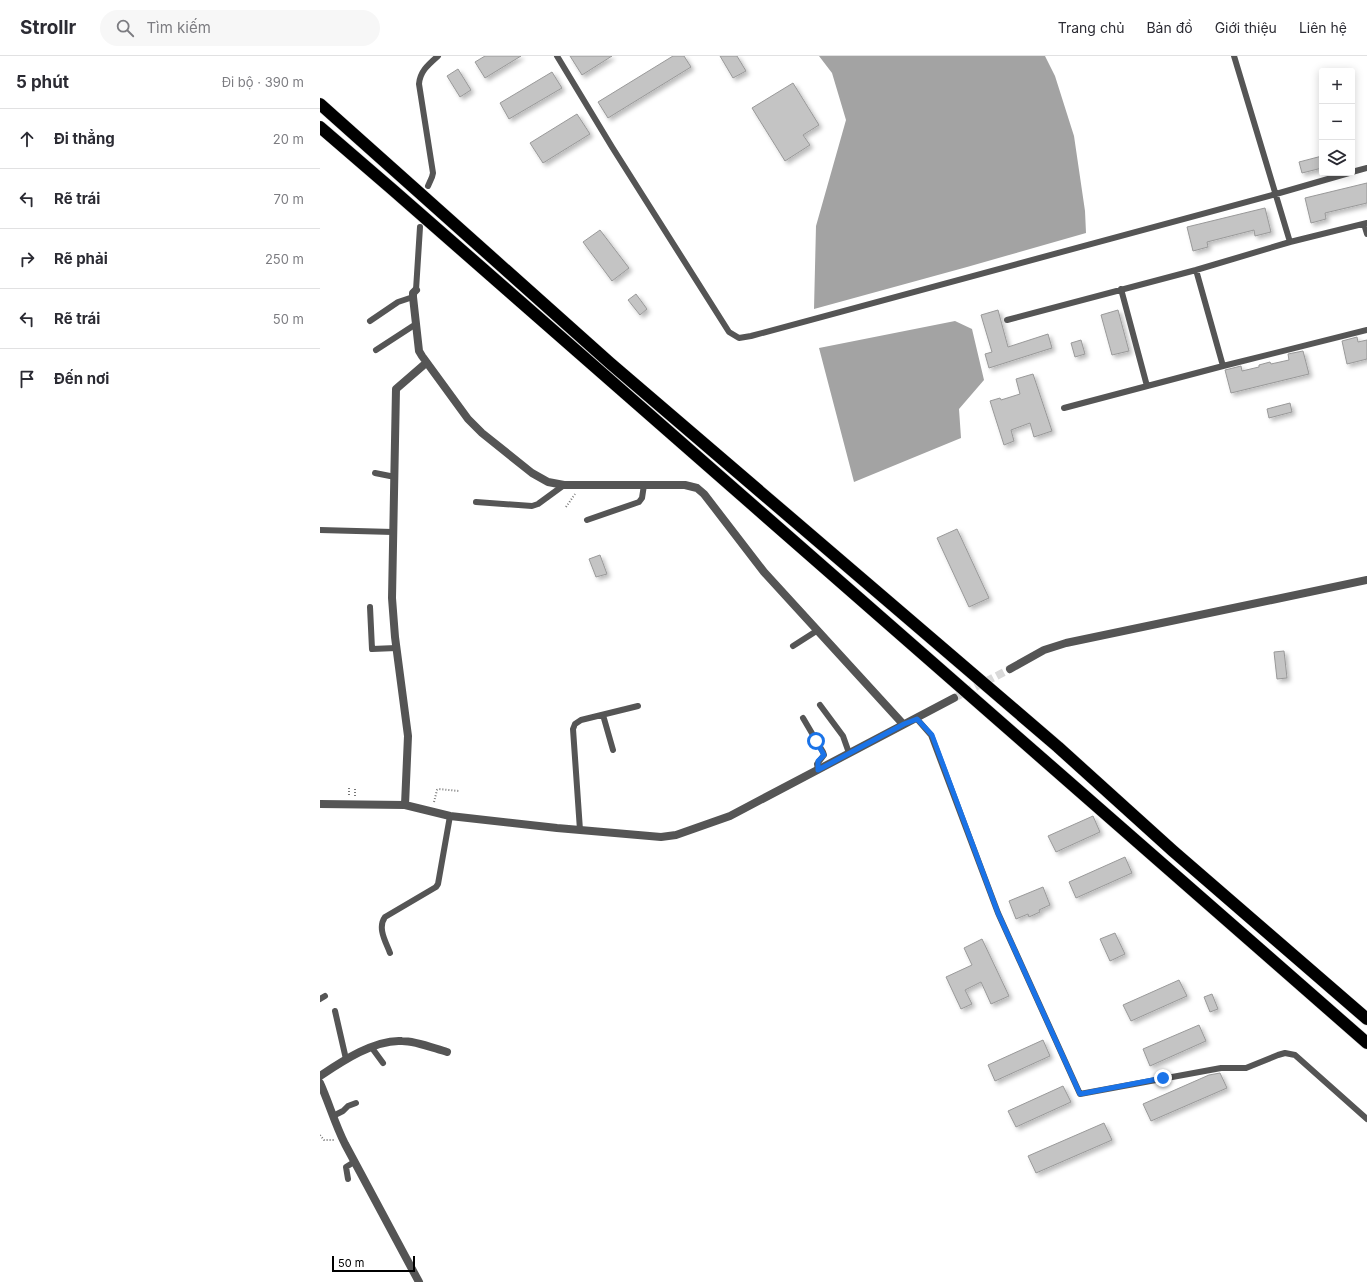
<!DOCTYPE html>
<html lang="vi">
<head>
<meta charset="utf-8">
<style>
	:root { --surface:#fff; --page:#f7f7f7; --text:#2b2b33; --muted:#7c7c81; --line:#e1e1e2 }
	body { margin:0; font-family:Inter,sans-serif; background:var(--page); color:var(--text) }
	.controls { position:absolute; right:12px; top:12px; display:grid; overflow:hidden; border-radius:4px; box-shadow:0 2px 10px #0003 }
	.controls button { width:36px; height:36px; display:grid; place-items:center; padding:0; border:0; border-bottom:1px solid var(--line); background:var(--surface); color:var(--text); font:20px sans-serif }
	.scale { position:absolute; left:12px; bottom:10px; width:83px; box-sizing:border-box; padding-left:4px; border:2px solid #000; border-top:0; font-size:11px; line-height:14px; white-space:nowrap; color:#000; -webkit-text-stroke:3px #fff; paint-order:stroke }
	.stop { position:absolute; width:12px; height:12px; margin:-9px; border:3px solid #1a73e8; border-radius:50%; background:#fff }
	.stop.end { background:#1a73e8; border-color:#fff; box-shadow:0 1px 4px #0008 }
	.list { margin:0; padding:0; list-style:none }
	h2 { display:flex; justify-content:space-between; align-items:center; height:52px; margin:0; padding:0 16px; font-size:17px }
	h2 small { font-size:13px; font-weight:400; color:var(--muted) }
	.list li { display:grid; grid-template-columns:26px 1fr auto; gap:12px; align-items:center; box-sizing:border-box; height:60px; padding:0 16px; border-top:1px solid var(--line) }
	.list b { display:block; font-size:15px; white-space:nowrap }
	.list em { font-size:13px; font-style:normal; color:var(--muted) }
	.icon { flex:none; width:22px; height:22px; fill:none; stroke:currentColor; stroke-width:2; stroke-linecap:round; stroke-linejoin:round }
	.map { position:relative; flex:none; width:1047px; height:1226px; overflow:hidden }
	header { display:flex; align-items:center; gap:24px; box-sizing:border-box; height:56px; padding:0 20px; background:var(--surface); border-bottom:1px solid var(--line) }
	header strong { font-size:19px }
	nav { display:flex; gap:22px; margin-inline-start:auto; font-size:14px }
	.search { width:280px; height:36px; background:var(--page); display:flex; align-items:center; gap:10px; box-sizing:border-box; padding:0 14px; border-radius:22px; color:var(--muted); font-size:15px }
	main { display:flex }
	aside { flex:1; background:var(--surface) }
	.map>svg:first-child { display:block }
</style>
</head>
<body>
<header>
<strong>Strollr</strong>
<div class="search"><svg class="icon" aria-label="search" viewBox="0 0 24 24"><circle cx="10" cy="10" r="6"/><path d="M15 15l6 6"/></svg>Tìm kiếm</div>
<nav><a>Trang chủ</a><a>Bản đồ</a><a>Giới thiệu</a><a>Liên hệ</a></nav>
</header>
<main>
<aside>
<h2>5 phút<small>Đi bộ · 390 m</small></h2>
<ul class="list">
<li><svg class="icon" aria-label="ahead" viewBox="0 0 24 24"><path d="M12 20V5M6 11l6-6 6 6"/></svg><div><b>Đi thẳng</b></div><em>20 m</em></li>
<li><svg class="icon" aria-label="left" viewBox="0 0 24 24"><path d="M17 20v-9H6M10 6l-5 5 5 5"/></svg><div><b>Rẽ trái</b></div><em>70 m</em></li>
<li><svg class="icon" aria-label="right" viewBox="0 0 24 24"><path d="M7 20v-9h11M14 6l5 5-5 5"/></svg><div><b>Rẽ phải</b></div><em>250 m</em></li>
<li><svg class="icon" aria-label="left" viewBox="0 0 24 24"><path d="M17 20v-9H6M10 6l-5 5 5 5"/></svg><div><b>Rẽ trái</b></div><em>50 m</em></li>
<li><svg class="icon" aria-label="arrive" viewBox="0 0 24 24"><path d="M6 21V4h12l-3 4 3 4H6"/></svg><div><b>Đến nơi</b></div></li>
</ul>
</aside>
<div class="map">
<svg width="1047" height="1226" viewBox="0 0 1047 1226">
	<defs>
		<filter id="shadow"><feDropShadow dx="3" dy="3" stdDeviation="2" flood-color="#0004"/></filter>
	</defs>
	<rect width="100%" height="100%" fill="#fff"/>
	<path fill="#a3a3a3" d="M499,0H725L735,20L754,80L765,155L766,177L647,211L494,253L496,170L526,64L512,17Z
		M635,265L652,273L664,324L639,353L641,382L534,426L499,292Z"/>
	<path fill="#c4c4c4" stroke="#999" filter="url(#shadow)" d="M165,0H201L165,22L155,6Z
		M250,0H292L262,19Z
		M353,0H364L371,11L288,62L278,46Z
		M400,0H417L426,15L413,22Z
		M138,13L151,34L140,41L127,20Z
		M232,16L242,32L189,63L180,47Z
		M473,27L499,69L483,79L490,89L465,105L432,52Z
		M257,58L270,78L223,107L210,87Z
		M1002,100V112L982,117L979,106Z
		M1047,127V147L1005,157L1006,163L991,167L985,142Z
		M945,152L951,176L935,180L934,174L887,186L888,191L873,195L867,171Z
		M280,174L309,212L292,225L263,186Z
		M316,238L327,253L320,259L308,244Z
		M678,254L688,291L728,278L732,292L669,312L665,298L672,296L661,259Z
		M798,254L809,295L792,299L781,259Z
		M1037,281L1038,286L1047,284V303L1027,308L1022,285Z
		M761,284L765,298L755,301L751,287Z
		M983,295L989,318L911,337L905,314L921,310L922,315L939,311V309L950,306L951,308L969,304L968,298Z
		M713,318L732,375L714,381L710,367L691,374L694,385L684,389L670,345L680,342L681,344L700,338L696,323Z
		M970,347L972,356L949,362L947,353Z
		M637,473L669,542L649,551L617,482Z
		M280,499L287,518L276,521L269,503Z
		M964,595L967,622L957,623L954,596Z
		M773,760L780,776L736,796L728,780Z
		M805,801L812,817L756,842L749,826Z
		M723,831L730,849L719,854L720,856L709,861L708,858L696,863L689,845Z
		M795,877L805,898L790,905L780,883Z
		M662,883L689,940L671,948L661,926L645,934L652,948L641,953L626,921L652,909L644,892Z
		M859,924L867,940L811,965L803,949Z
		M892,938L898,953L890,956L884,941Z
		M879,969L886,985L830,1010L823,993Z
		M723,984L730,1000L675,1025L668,1009Z
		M900,1017L907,1032L831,1065L823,1048L889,1019Z
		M743,1030L751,1046L696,1071L688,1055Z
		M784,1067L792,1084L716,1117L708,1100Z"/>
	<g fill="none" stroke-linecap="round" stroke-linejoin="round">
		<path stroke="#d9d9d9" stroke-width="8" stroke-dasharray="8 4" stroke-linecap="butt" d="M634,642L690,613"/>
		<defs>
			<path id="highway" d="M0,48L290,307L738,691L853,795L1047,963
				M0,71L73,134L1047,987"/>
		</defs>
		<use href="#highway" stroke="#dbdbdb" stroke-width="13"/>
		<path stroke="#777" stroke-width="2" stroke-dasharray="1 2" stroke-linecap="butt" d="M246,451L255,438
			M29,739V732
			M35,740V732
			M114,746L117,734L119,733L139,735
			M0,1079L4,1084H14"/>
		<path stroke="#555" stroke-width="6" d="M237,0L292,91L409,276L419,282L431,280L956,138L1029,117
			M914,0L970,186
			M1032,116L1047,112
			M108,130L112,121L113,117L99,28C100,15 109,8 118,0
			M1044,168L1047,178
			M876,214L903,310
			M801,233L827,330
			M96,234L100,171
			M687,264L876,214L970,186L1047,167
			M50,265L78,246L93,241
			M56,294L96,268
			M744,352L903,310L1047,274
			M55,417L75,421
			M156,446L212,450L218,448L244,429
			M267,464L319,446L322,442L324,429
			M0,474L73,476
			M50,551L52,593L76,592
			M473,590L498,574
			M500,649L523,680L529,697
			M283,659L293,694
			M483,662L503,696L504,699L497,708L498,714
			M597,663L611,679L678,857L760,1038L901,1012H926L958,999L965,997L975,999L1047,1063
			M260,774L253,673L255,668L261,664L318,650
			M70,897C66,886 57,872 65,861L116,831L118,828L130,760
			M0,943L5,940
			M15,955L26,1003
			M52,992L63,1007
			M13,1060L23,1055L28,1050L36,1047
			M28,1123L26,1111L34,1106"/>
		<path stroke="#555" stroke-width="8" d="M96,234L93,237V241L99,295L102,300L148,363L162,377L212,417L228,426L244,429H365L377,432L384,438L444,516L583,668
			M690,613L724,594L746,587L1047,524
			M0,748L85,749L130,760L237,772L341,781L356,779L410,760L634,642
			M85,749L88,680L75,581L72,542L76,333L106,307
			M0,1020C21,1006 55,983 82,985C96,985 113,992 127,996
			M0,1027C9,1047 15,1068 25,1088L99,1226"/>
		<use href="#highway" stroke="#000" stroke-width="12"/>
	</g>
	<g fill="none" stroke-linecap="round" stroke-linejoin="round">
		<path stroke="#1a73e8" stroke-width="5" d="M496,685L504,699L498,705V714L584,668L597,663L612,679L678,857L760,1038L843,1022"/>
	</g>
</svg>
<div class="controls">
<button>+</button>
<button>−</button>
<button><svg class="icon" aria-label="layers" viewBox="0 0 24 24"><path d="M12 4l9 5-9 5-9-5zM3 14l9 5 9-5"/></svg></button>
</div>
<div class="scale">50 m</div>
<div class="stop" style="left:496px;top:685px"></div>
<div class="stop end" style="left:843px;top:1022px"></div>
</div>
</main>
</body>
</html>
